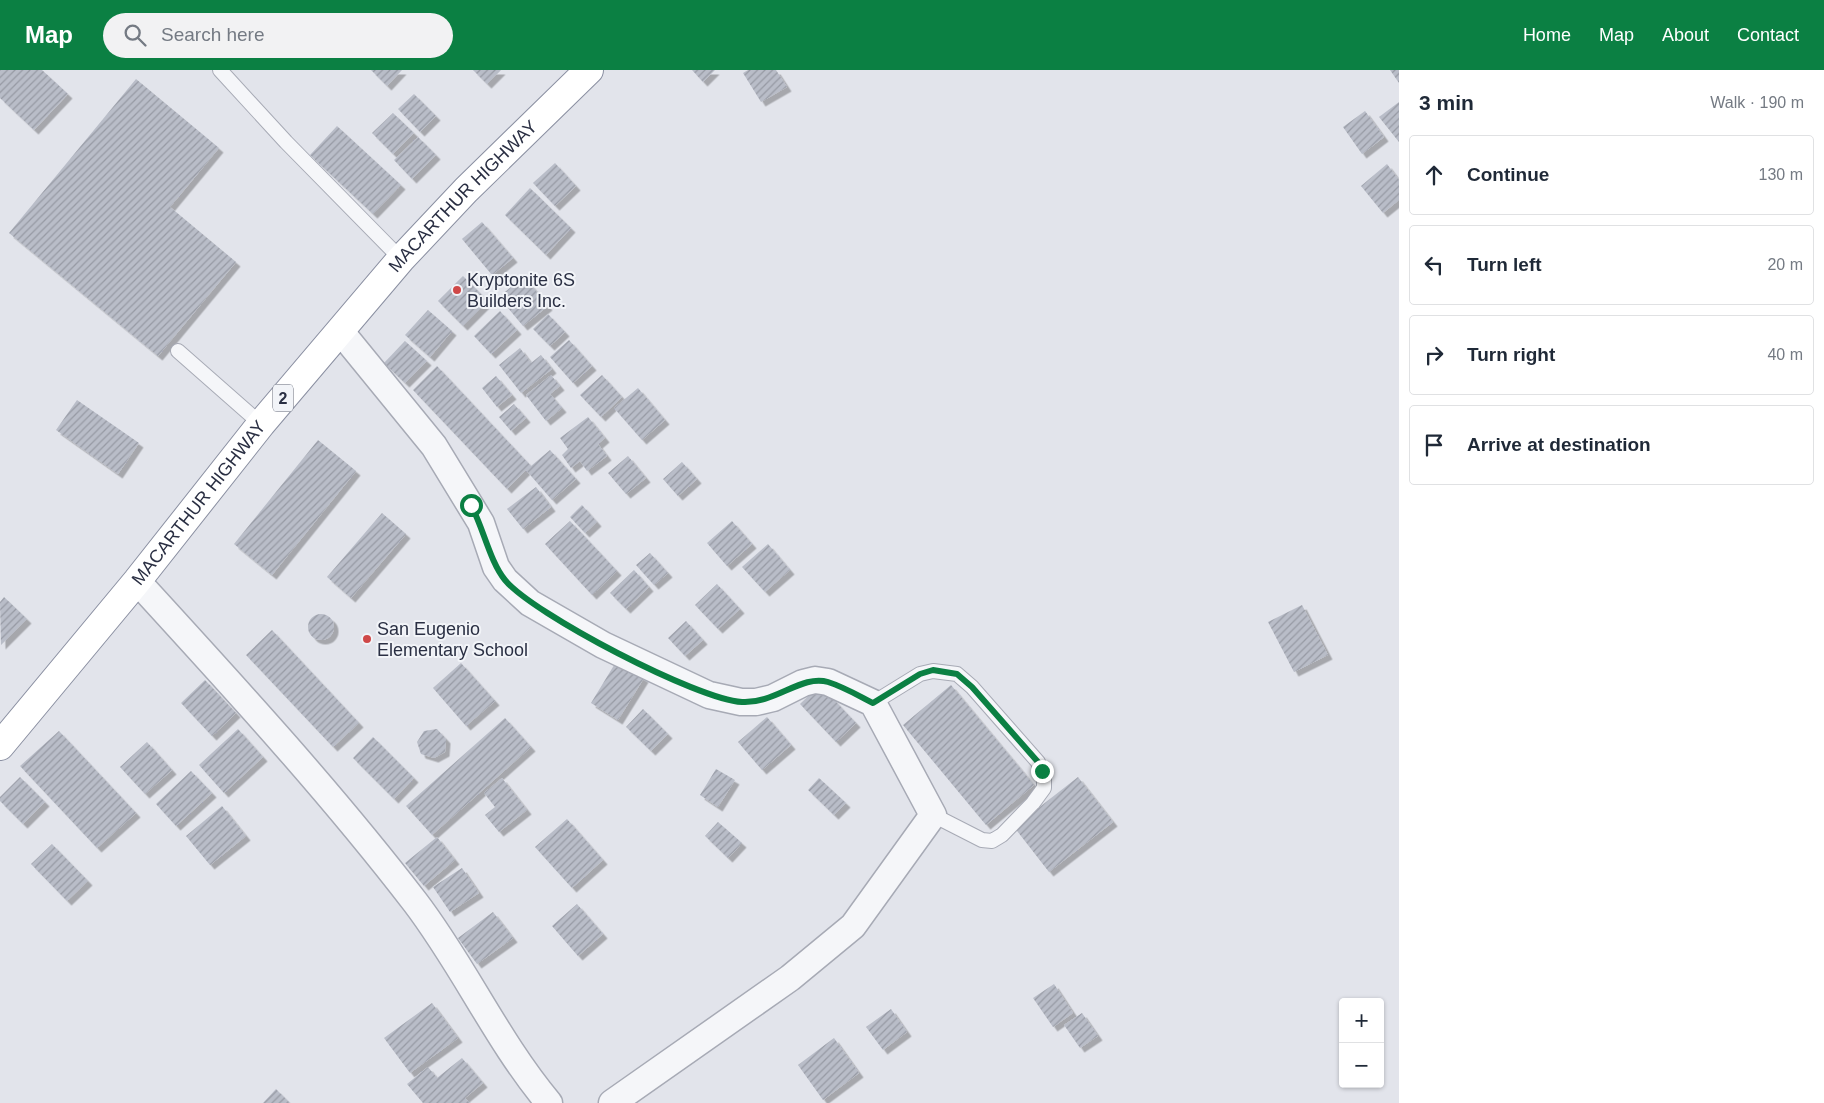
<!DOCTYPE html>
<html lang="en">
<head>
<meta charset="utf-8">
<style>
	:root { --surface:#fff; --page:#f2f2f3; --text:#1f2937; --muted:#747a83; --line:#e0e1e3; --accent:#0b8043 }
	body { margin:0; font-family:Helvetica,sans-serif; background:var(--page); color:var(--text) }
	.controls { position:absolute; right:15px; bottom:15px; display:grid; overflow:hidden; border-radius:5px; box-shadow:0 1px 4px #0004 }
	.controls button { width:45px; height:45px; display:grid; place-items:center; padding:0; border:0; border-bottom:1px solid var(--line); background:var(--surface); color:var(--text); font:25px sans-serif }
	.stop { position:absolute; width:15px; height:15px; margin:-11px; border:4px solid #0b8043; border-radius:50%; background:#fff }
	.stop.end { background:#0b8043; border-color:#fff; box-shadow:0 1px 5px #0008 }
	.list { margin:0; padding:0; list-style:none }
	h2 { display:flex; justify-content:space-between; align-items:center; height:65px; margin:0; padding:0 20px; font-size:21px }
	h2 small { font-size:16px; font-weight:400; color:var(--muted) }
	.list li { display:grid; grid-template-columns:32px 1fr auto; gap:15px; align-items:center; box-sizing:border-box; height:80px; margin:0 10px 10px; padding:0 10px; border:1px solid var(--line); border-radius:5px }
	.list b { display:block; font-size:19px; white-space:nowrap }
	.list em { font-size:16px; font-style:normal; color:var(--muted) }
	.icon { flex:none; width:28px; height:28px; fill:none; stroke:currentColor; stroke-width:2; stroke-linecap:round; stroke-linejoin:round }
	.map { position:relative; flex:none; width:1399px; height:1033px; overflow:hidden }
	header { display:flex; align-items:center; gap:30px; box-sizing:border-box; height:70px; padding:0 25px; background:var(--accent); color:#fff }
	header strong { font-size:24px }
	nav { display:flex; gap:28px; margin-inline-start:auto; font-size:18px }
	.search { width:350px; height:45px; background:var(--page); display:flex; align-items:center; gap:12px; box-sizing:border-box; padding:0 18px; border-radius:28px; color:var(--muted); font-size:19px }
	main { display:flex }
	aside { flex:1; background:var(--surface) }
	.map>svg:first-child { display:block }
</style>
</head>
<body>
<header>
<strong>Map</strong>
<div class="search"><svg class="icon" aria-label="search" viewBox="0 0 24 24"><circle cx="10" cy="10" r="6"/><path d="M15 15l6 6"/></svg>Search here</div>
<nav><a>Home</a><a>Map</a><a>About</a><a>Contact</a></nav>
</header>
<main>
<div class="map">
<svg width="1399" height="1033" viewBox="0 0 1399 1033">
	<defs>
		<pattern id="building-hatch" width="6" height="6" patternUnits="userSpaceOnUse" patternTransform="scale(1.25)"><rect width="6" height="6" fill="#b9bdc8"/><path d="M-1 1l2-2M0 6l6-6M5 7l2-2" fill="none" stroke="#979aa4"/></pattern>
		<filter id="shadow"><feDropShadow dx="4.5" dy="4.5" stdDeviation="0" flood-color="#0004"/></filter>
	</defs>
	<rect width="100%" height="100%" fill="#e2e4eb"/>
	<path fill="url(#building-hatch)" filter="url(#shadow)" d="M0,0H42L68,24L34,60L0,28Z
		M371,0H402L387,16Z
		M473,0H501L487,14Z
		M692,0H715L703,12Z
		M748,0H776L787,17L761,32L743,3Z
		M1390,0H1399V13Z
		M136,9L219,78L170,137L236,192L158,286L9,163Z
		M414,24L436,46L420,62L398,39Z
		M1399,32V72L1379,47Z
		M1365,41L1384,67L1362,84L1343,57Z
		M393,43L414,63L393,84L372,63Z
		M337,56L401,115L373,144L310,85Z
		M418,67L436,85L412,109L394,90Z
		M555,93L576,116L555,136L533,113Z
		M1387,94L1399,110V130L1383,143L1361,116Z
		M530,118L571,158L546,185L505,145Z
		M482,152L513,188L492,205L462,169Z
		M463,206L488,231L463,256L438,231Z
		M524,206L548,236L523,256L499,227Z
		M428,240L452,261L430,287L405,265Z
		M500,241L517,260L491,284L474,266Z
		M548,244L565,262L550,276L533,259Z
		M569,270L592,296L573,313L550,287Z
		M405,271L427,291L405,313L384,293Z
		M520,278L531,293L541,285L552,299L521,323L499,295Z
		M437,296L531,396L550,380L576,409L552,430L526,400L507,419L413,320Z
		M551,305L560,316L550,324L562,338L546,351L526,325Z
		M602,305L622,327L601,347L580,325Z
		M496,306L512,325L497,337L482,318Z
		M638,318L665,350L642,370L614,338Z
		M77,330L139,373L118,404L56,360Z
		M514,334L526,348L511,361L499,347Z
		M588,347L605,368L598,374L607,386L587,401L580,391L571,398L562,385L568,379L560,368Z
		M318,370L356,401L272,505L234,474Z
		M628,386L646,408L626,424L608,403Z
		M682,392L697,409L678,426L663,409Z
		M536,417L551,437L523,459L507,439Z
		M582,435L597,452L585,463L570,447Z
		M382,443L406,464L351,528L327,507Z
		M570,451L617,501L592,525L545,474Z
		M732,451L752,474L727,496L707,473Z
		M768,474L790,500L765,522L742,497Z
		M650,483L668,503L654,515L636,495Z
		M634,500L649,517L626,539L610,523Z
		M717,514L740,539L718,559L695,535Z
		M4,527L27,549L1,575L0,532Z
		M1302,535L1328,585L1294,602L1268,552Z
		M308 557a13 13 0 1 1 26 0a13 13 0 1 1-26 0Z
		M686,551L703,570L685,586L668,568Z
		M272,560L359,653L333,677L246,585Z
		M616,592L644,608L618,650L591,633Z
		M461,593L495,631L466,656L433,618Z
		M205,610L236,643L212,666L181,633Z
		M820,615L856,653L836,672L800,634Z
		M951,615L1034,715L986,755L903,655Z
		M643,639L668,664L651,681L626,657Z
		M767,647L791,675L762,700L738,672Z
		M505,648L531,677L432,765L406,736Z
		M238,659L263,687L224,723L199,695Z
		M437,659L446,669L445,682L434,688L421,684L417,672L424,661Z
		M59,661L136,743L97,778L20,696Z
		M373,667L414,708L394,729L353,688Z
		M147,672L172,700L145,724L120,697Z
		M716,699L735,710L718,737L700,725Z
		M191,701L212,723L176,756L156,734Z
		M20,707L45,732L23,754L0,731V727Z
		M1078,707L1113,752L1049,802L1014,757Z
		M502,708L527,740L499,762L485,745L495,737L484,723Z
		M819,708L846,733L834,745L808,720Z
		M222,736L246,766L210,795L186,766Z
		M567,749L603,790L572,818L535,777Z
		M718,752L742,773L728,788L705,766Z
		M437,767L455,790L424,816L405,793Z
		M52,774L88,811L67,831L31,794Z
		M462,798L479,823L450,842L433,817Z
		M577,834L603,864L578,886L552,856Z
		M493,842L513,868L477,894L458,868Z
		M1054,914L1073,943L1053,957L1033,928Z
		M432,933L458,968L410,1003L384,968Z
		M891,939L907,962L883,980L866,957Z
		M1082,943L1098,966L1080,978L1064,955Z
		M834,968L859,1003L823,1030L798,995Z
		M462,988L483,1013L465,1028L470,1033H423L407,1014L428,997L437,1008Z
		M276,1019L290,1033H263Z"/>
	<g fill="none" stroke-linecap="round" stroke-linejoin="round">
		<defs>
			<path id="service" d="M220,0L286,72L401,189
				M178,281L261,354
				M873,633L920,604L933,601L957,604L972,617L1038,692L1044,710V718L1033,733L1002,765L992,771L982,770L933,745"/>
			<path id="minor" d="M341,262L434,376L481,453L496,497L505,510L530,533L603,575L709,625L741,632H756L773,628L803,613L815,610L828,612L873,633L933,745L853,856L790,908L612,1033
				M137,511C233,616 328,719 415,832C464,896 497,971 549,1033"/>
			<g id="trunk">
				<path id="s1" d="M0,676L137,511L261,354L401,189L466,120L589,0"/>
			</g>
		</defs>
		<use href="#service" stroke="#a7aab5" stroke-width="16"/>
		<use href="#minor" stroke="#a7aab5" stroke-width="29"/>
		<use href="#trunk" stroke="#8a8fa1" stroke-width="30"/>
		<use href="#service" stroke="#f5f6f9" stroke-width="14"/>
		<use href="#minor" stroke="#f5f6f9" stroke-width="26"/>
		<use href="#trunk" stroke="#fff" stroke-width="28"/>
	</g>
	<g fill="none" stroke-linecap="round" stroke-linejoin="round">
		<path stroke="#0b8043" stroke-width="6" d="M471,435C483,457 490,492 505,510C533,544 698,630 742,632C775,634 802,604 828,612C844,617 859,626 873,633L920,604L933,600L957,604L972,617L1038,692L1042,701"/>
	</g>
	<g fill="#cf4848" stroke="#f2f4f8" stroke-width="2">
		<circle cx="457" cy="220" r="5"/>
		<circle cx="367" cy="569" r="5"/>
	</g>
	<g text-anchor="middle" stroke-width="4" stroke-linejoin="round" paint-order="stroke">
		<rect fill="#f2f4f8" stroke="#666a79" stroke-width="1" x="273" y="314.5" width="20" height="27" rx="4"/>
		<g font-size="16" font-weight="bold" fill="#2a2f43">
			<text x="283" y="334">2</text>
		</g>
		<g font-size="18" fill="#2a2f43" stroke="#f2f4f8">
			<text dy="6" stroke="none"><textPath href="#s1" startOffset="719">MACARTHUR HIGHWAY</textPath></text>
			<text dy="6" stroke="none"><textPath href="#s1" startOffset="314">MACARTHUR HIGHWAY</textPath></text>
		</g>
		<g font-size="18" fill="#2a2f43" stroke="#f2f4f8" text-anchor="start">
			<text x="467" y="216">Kryptonite 6S<tspan x="467" dy="21">Builders Inc.</tspan></text>
			<text x="377" y="565">San Eugenio<tspan x="377" dy="21">Elementary School</tspan></text>
		</g>
	</g>
</svg>
<div class="controls">
<button>+</button>
<button>−</button>
</div>
<div class="stop" style="left:471px;top:435px"></div>
<div class="stop end" style="left:1042px;top:701px"></div>
</div>
<aside>
<h2>3 min<small>Walk · 190 m</small></h2>
<ul class="list">
<li><svg class="icon" aria-label="ahead" viewBox="0 0 24 24"><path d="M12 20V5M6 11l6-6 6 6"/></svg><div><b>Continue</b></div><em>130 m</em></li>
<li><svg class="icon" aria-label="left" viewBox="0 0 24 24"><path d="M17 20v-9H6M10 6l-5 5 5 5"/></svg><div><b>Turn left</b></div><em>20 m</em></li>
<li><svg class="icon" aria-label="right" viewBox="0 0 24 24"><path d="M7 20v-9h11M14 6l5 5-5 5"/></svg><div><b>Turn right</b></div><em>40 m</em></li>
<li><svg class="icon" aria-label="arrive" viewBox="0 0 24 24"><path d="M6 21V4h12l-3 4 3 4H6"/></svg><div><b>Arrive at destination</b></div></li>
</ul>
</aside>
</main>
</body>
</html>
